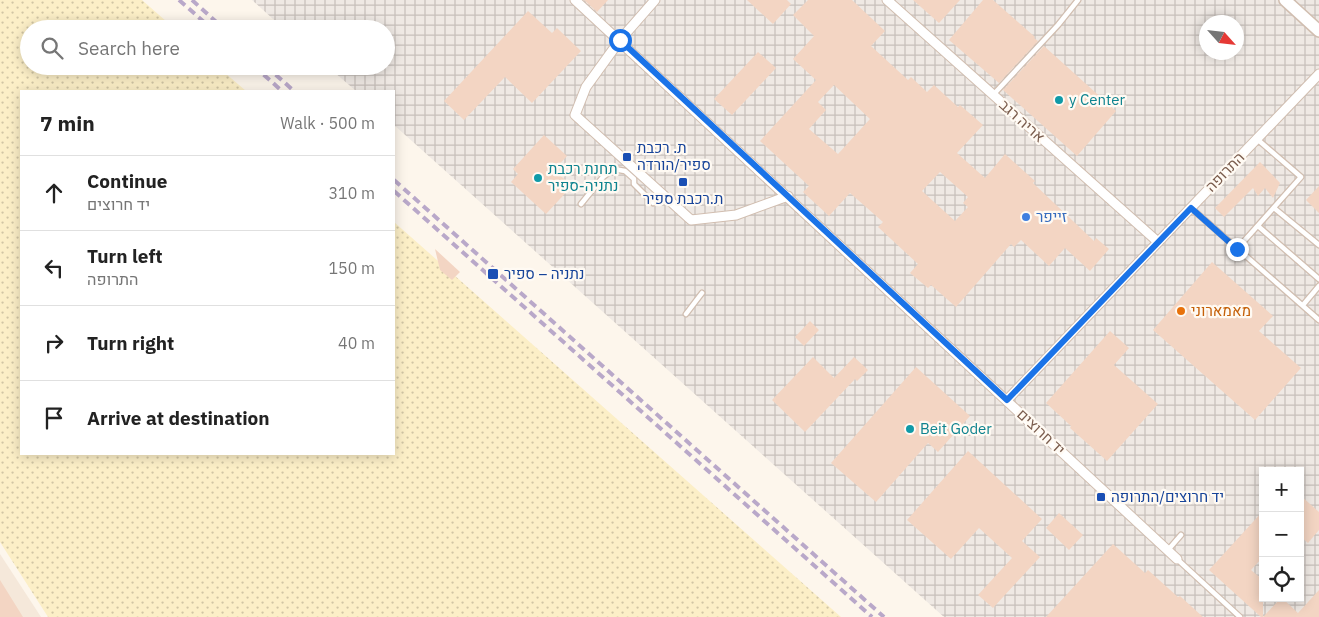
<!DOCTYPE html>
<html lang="en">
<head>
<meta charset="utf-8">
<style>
	:root { --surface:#fff; --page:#f6f6f6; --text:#222; --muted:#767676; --line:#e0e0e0 }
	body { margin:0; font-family:"IBM Plex Sans",Heebo,sans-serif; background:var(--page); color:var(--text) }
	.controls { position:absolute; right:15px; bottom:15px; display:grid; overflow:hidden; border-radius:0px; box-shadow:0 2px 12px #0003 }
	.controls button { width:45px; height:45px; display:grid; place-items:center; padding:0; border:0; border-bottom:1px solid var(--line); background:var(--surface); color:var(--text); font:25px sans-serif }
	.compass { position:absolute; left:1199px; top:15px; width:45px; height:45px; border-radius:50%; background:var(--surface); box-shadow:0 2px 12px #0003; rotate:117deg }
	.stop { position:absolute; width:15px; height:15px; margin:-11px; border:4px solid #1a73e8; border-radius:50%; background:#fff }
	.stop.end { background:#1a73e8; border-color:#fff; box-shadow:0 1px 5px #0008 }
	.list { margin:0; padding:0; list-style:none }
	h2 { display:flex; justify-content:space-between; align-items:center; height:65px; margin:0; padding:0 20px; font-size:21px }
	h2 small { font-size:16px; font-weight:400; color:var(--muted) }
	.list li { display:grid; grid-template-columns:32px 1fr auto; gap:15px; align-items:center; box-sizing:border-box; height:75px; padding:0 20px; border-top:1px solid var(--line) }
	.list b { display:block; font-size:19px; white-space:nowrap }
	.list p { margin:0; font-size:16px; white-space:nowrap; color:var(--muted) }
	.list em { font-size:16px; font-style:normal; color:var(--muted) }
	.icon { flex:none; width:28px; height:28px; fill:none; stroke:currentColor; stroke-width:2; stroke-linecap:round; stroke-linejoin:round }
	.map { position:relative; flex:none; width:1319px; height:617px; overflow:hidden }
	.search { position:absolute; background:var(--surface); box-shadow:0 2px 12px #0003; left:20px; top:20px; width:375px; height:55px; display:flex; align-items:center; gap:12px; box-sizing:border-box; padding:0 18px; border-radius:28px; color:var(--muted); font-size:19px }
	.panel { position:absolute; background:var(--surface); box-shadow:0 2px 12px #0003; left:20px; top:90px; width:375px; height:365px; border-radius:0px }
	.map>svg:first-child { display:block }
</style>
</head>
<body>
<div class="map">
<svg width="1319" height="617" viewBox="0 0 1319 617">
	<defs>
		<pattern id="industrial-grid" width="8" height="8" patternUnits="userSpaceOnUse" patternTransform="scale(1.25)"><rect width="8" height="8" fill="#efe9e4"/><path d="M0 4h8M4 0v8" fill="none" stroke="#c7c0bb"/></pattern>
		<pattern id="sand-dots" width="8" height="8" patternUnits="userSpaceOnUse" patternTransform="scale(1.25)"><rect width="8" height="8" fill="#fcefc7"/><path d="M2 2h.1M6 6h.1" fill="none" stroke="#d1c5a4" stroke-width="1.8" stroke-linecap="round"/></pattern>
	</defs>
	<rect width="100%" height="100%" fill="#fdf6ec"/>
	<path fill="#f5e8da" d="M0,554L41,617H0Z"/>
	<path fill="url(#industrial-grid)" fill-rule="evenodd" d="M252,0H1319V617H944L394,125V91H356L327,66H386V29H284ZM1206,22H1236V52H1206ZM1263,471H1300V598H1263Z"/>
	<path fill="url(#sand-dots)" d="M0,0H142L175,29H29V66H217L246,91H21V454H394V222L841,617H48L0,542Z"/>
	<path fill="#f3d5c3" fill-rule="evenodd" d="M584,0H608L597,12Z
		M747,0H787L791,4L773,24Z
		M808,0H852L885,31L871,46L908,80L911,77L927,92L934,85L958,107L960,105L983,125L957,153L985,178L1005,154L1035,181L1033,183L1094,241L1096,238L1109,249L1090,271L1065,248L1049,266L1021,240L1014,247L1011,244L956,307L931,285L928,288L910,273L918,264L878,227L883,222L850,193L829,216L803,192L809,186L760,141L816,80L793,59L814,36L793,15ZM834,85L870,119L838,154L809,129L826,110L818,102ZM940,172L968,197L963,203L968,207L955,221L922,191Z
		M913,0H960L939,23Z
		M983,0H993L1035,37L1034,38L1038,41L999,83L949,40Z
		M528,11L552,33L557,28L581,51L532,103L505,77L464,120L444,101Z
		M1044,46L1116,111L1077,156L1003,90Z
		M758,52L776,68L732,115L714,99Z
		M544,135L567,156L554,170L572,186L546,214L511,182L518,174L513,169Z
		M1260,162L1280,183L1273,198L1265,188L1258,196L1253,188L1224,217L1215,208Z
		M1319,186V213L1306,200Z
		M435,249L460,272L452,280L440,270Z
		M1212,262L1273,316L1259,331L1301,368L1255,420L1153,330Z
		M810,321L819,330L804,346L795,337Z
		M1110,331L1129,348L1114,365L1158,404L1107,461L1070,428L1071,426L1046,403Z
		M813,357L834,378L854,357L868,370L857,381L855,379L805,432L772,400Z
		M916,367L970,416L938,452L928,443L876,502L831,463Z
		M968,451L1042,519L1022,541L1040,557L993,608L978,595L1012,558L979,528L951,559L907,520Z
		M1300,495L1319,512V530L1308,543L1300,536Z
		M1263,511V557L1251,570L1263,580V617H1261L1209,570Z
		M1059,513L1083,535L1069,550L1046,528Z
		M1113,544L1145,573L1148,570L1178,597L1180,596L1203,617H1046Z
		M0,580L23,617H0Z
		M1319,590V617H1263L1281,598H1282L1298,613Z"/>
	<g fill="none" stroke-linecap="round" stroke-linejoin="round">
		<defs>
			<path id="service" d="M993,95L1058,25L1078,0
				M581,204L603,177L614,169L625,171L634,179V184L653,203
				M1191,208L1319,320
				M1274,208L1319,245
				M1258,226L1319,279
				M1237,249L1301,177L1257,139
				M1303,305L1319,286
				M686,314L702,293
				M1168,550L1181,535
				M1177,559L1240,617"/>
			<path id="minor" d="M575,0L1177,559
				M655,0L620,40L586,87L575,115L691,220L736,215L788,196
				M887,0L1158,242
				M1007,400L1319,74"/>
			<path id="tertiary" d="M1285,0L1319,31"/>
		</defs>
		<use href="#service" stroke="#d1beb0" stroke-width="7"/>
		<use href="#minor" stroke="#d1beb0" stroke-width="11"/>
		<use href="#tertiary" stroke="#d1beb0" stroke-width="14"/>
		<use href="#service" stroke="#fff" stroke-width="4.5"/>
		<use href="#minor" stroke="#fff" stroke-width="9"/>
		<use href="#tertiary" stroke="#fff" stroke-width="11"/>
		<path stroke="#b9a8c9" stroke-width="4" stroke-dasharray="8 5" stroke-linecap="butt" d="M179,0L212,29
			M192,0L224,29
			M254,66L282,91
			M266,66L294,91
			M394,180L884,617
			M394,191L872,617"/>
	</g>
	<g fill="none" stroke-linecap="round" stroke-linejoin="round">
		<path stroke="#1a73e8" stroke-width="6" d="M620,40L1007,400L1191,208L1237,249"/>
	</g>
	<g fill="#0f9aa8" stroke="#fffaf3" stroke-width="2">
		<circle cx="1059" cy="100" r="5"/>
		<circle cx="538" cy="178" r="5"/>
		<circle cx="910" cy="429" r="5"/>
	</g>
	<g fill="#1a4fb4" stroke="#fffaf3" stroke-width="2">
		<rect x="622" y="152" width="10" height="10" rx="2.5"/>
		<rect x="678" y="177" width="10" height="10" rx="2.5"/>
		<rect x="487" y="268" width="12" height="12" rx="2.5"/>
		<rect x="1096" y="492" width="10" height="10" rx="2.5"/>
	</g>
	<circle fill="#3f7fe0" stroke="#fffaf3" stroke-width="2" cx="1026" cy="217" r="5"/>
	<circle fill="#e8710a" stroke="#fffaf3" stroke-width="2" cx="1181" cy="311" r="5"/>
	<g text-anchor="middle" stroke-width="4.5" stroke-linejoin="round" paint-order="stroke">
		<g font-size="15" fill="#0d838f" stroke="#fffaf3" text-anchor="start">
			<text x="1069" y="105">y Center</text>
			<text x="548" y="174">תחנת רכבת<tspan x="548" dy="17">נתניה-ספיר</tspan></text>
			<text x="920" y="434">Beit Goder</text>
		</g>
		<g font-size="15" fill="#7a5c4d" stroke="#fffaf3">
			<text transform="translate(1022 121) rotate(42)" y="5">אריה רגב</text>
			<text transform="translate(1225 172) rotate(-46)" y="5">התרופה</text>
			<text transform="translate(1041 432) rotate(43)" y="5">יד חרוצים</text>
		</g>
		<g font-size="15" fill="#164399" stroke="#fffaf3" text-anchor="start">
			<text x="637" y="153">ת. רכבת<tspan x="637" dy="17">ספיר/הורדה</tspan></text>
			<text x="683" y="204" text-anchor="middle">ת.רכבת ספיר</text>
			<text x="504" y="279">נתניה – ספיר</text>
			<text x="1111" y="502">יד חרוצים/התרופה</text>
		</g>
		<g font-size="15" fill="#366cbe" stroke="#fffaf3" text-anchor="start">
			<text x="1036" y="222">זייפר</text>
		</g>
		<g font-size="15" fill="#c56008" stroke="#fffaf3" text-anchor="start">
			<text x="1191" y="316">מאמארוני</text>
		</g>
	</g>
</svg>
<div class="controls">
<button>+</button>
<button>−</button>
<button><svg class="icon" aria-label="locate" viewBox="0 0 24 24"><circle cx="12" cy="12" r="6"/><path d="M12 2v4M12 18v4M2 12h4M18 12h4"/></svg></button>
</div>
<svg class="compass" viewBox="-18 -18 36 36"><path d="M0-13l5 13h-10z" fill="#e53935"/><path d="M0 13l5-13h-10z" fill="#767676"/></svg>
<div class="stop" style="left:620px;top:40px"></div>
<div class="stop end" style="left:1237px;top:249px"></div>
<div class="search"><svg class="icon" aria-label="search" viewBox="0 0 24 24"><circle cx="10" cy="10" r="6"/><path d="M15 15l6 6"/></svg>Search here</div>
<section class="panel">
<h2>7 min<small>Walk · 500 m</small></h2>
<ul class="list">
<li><svg class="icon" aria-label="ahead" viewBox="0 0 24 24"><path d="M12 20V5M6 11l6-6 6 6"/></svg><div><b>Continue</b><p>יד חרוצים</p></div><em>310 m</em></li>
<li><svg class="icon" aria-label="left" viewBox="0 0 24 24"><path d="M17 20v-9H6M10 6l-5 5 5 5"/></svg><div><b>Turn left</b><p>התרופה</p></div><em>150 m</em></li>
<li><svg class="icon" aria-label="right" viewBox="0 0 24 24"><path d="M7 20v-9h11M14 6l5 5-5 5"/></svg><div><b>Turn right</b></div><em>40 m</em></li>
<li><svg class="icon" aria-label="arrive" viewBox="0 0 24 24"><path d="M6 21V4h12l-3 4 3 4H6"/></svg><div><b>Arrive at destination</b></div></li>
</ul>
</section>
</div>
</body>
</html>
